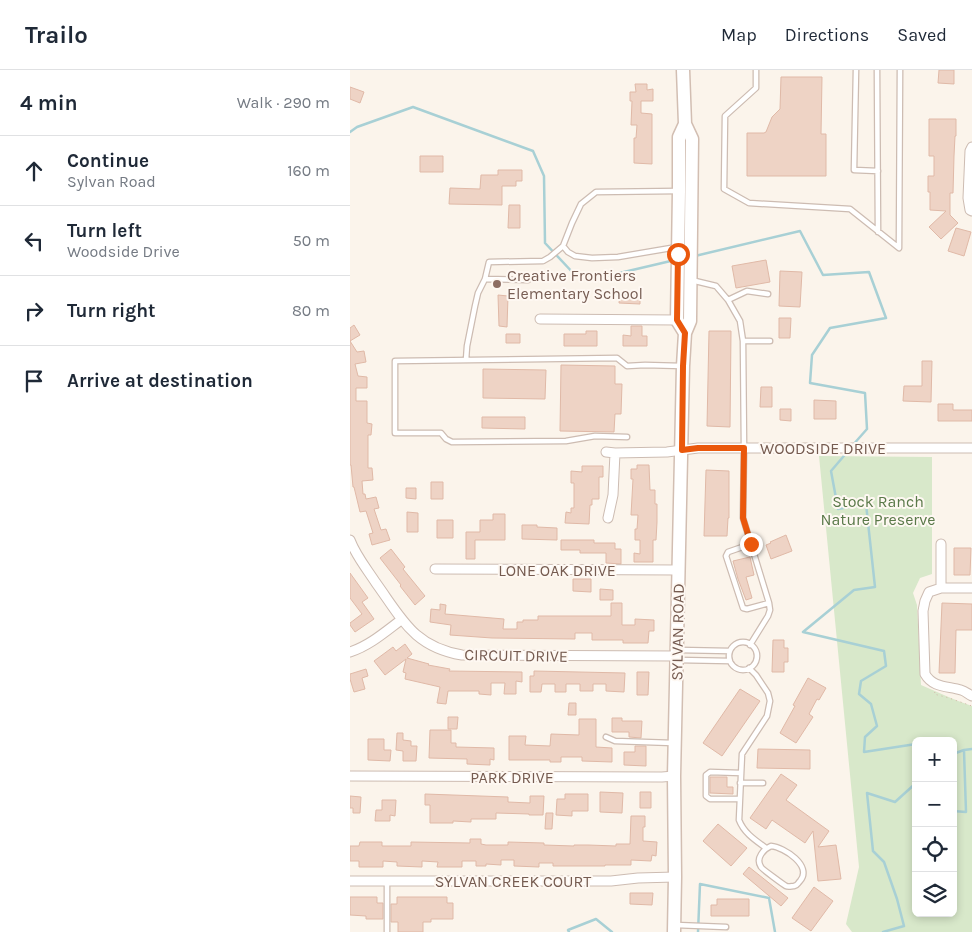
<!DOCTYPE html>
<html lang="en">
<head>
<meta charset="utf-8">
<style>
	:root { --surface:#fff; --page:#f2f2f3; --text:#1f2937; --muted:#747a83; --line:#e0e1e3 }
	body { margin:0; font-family:Karla,sans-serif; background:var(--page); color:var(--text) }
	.controls { position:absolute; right:15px; bottom:15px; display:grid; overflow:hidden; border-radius:8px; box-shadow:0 2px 8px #0003 }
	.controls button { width:45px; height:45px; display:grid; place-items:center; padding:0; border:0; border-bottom:1px solid var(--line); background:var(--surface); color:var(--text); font:25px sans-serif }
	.stop { position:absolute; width:15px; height:15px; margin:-11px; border:4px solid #ea580c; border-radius:50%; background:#fff }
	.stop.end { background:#ea580c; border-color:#fff; box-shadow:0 1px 5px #0008 }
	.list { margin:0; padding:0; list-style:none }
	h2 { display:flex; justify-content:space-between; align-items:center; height:65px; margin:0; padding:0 20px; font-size:21px }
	h2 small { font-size:16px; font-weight:400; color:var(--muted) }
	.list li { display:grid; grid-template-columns:32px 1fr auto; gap:15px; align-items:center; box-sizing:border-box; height:70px; padding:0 20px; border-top:1px solid var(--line) }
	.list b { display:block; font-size:19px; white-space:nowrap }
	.list p { margin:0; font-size:16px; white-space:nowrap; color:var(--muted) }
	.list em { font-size:16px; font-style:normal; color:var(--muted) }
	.icon { flex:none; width:28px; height:28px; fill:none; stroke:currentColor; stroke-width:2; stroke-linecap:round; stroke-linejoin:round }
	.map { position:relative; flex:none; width:622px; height:862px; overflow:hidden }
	header { display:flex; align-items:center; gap:30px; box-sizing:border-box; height:70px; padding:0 25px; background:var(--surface); border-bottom:1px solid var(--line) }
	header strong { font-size:24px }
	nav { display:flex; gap:28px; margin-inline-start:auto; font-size:18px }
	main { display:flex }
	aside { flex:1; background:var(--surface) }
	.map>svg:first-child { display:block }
</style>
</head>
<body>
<header>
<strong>Trailo</strong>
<nav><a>Map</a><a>Directions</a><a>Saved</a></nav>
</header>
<main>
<aside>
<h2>4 min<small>Walk · 290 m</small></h2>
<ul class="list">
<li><svg class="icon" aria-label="ahead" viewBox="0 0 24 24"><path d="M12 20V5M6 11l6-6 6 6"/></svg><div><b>Continue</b><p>Sylvan Road</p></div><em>160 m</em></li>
<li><svg class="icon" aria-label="left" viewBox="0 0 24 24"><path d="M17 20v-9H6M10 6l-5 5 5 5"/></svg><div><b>Turn left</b><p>Woodside Drive</p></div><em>50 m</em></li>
<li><svg class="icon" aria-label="right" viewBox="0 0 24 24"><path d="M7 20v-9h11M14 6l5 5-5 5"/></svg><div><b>Turn right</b></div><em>80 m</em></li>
<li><svg class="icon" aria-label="arrive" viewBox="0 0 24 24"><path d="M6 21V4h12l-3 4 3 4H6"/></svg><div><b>Arrive at destination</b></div></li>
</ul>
</aside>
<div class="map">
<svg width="622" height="862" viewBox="0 0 622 862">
	<rect width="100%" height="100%" fill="#fbf4eb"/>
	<path fill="#d8e8ca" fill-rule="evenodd" d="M469,386L582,387V504L570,508L563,523L567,535L571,615C588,622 604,630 622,636V862H502L496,854L509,797ZM566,671H603V843H566Z"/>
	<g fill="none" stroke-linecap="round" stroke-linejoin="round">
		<path stroke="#a8d0d5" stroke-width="2.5" d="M0,62L7,57L63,37L183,81L194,106L195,173L225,205H261L325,190
			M345,186L450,161L473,205L519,202L536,248L480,258L462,285L460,313L515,323L517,359L502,376
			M499,380L481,401L488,439L516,434L525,517L504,520L453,562L534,581L536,596L511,611L509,624L521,634L527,656L515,667L514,682L566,674
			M603,684L614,680L622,679
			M603,741L616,742L614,680
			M219,862L218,860L246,849L262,862
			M348,862L350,814L419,828L425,862
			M533,862L554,856L547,829L534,792L523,781L517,723L545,732L566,713"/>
	</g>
	<path fill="#eed3c5" stroke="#e0b9a7" d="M589,0H604V14L588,13Z
		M431,7H472L471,64H476V106H397V63H414L416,62L422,47L430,39Z
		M285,14H297V20L303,19V31H291V43L302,44V94L284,93V68H286L287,55H281L282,31H280V22H286Z
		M0,17L14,22L10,33L0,29Z
		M579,49H606V66H605L604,86L603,123H600V145L608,153L591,169L579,157L596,141L580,140V122H578V106H584V86H579Z
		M70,86H93V102H70Z
		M148,100H172V111H166V116H152V135L99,134L100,118L130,119L131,105H148Z
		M159,135H170V158H158Z
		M606,158L621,162L614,186L598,181Z
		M416,190L420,212L386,218L382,196Z
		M430,201L452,202L450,237L429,236Z
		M270,224H290V234L269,233Z
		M148,225L158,226L157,257L149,256Z
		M429,248H441L440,268H429Z
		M4,255L10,265L0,271L7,282L14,281L16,292L5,294L8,306L17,307V318H6V331H17V353L22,354L21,365H18V398H22L23,410L12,411L13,424H15L16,429L26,427L29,438L24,439L31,460L36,459L40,470L22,475L19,464L23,463L16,441L10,442L4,417H3L1,395H0V258Z
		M281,256H292V266H297V276H273V265L281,266Z
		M236,261H247V276H214V264H236Z
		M359,261H381L380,357L357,356Z
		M156,264H170V273H156Z
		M572,291H582L581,332L553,331L554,316H572Z
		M211,295L265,296V314H272L271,344H265L264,362L210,361Z
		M133,299L196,300L195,329L133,328Z
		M411,317H422V337H410Z
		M464,330L486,331V349H464Z
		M588,334H603V340H622V351H588Z
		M430,339H441V351L430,350Z
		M132,347H175V359L132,358Z
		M287,395H299L300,420H305V434H307V452L306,470H303V492H284V483L290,484V470H285V459H287L288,445H281L283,409H281V399H287Z
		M232,396H253V407H249V429H242V435H240L239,454L215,453L216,442L221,443V438H224V413H221V401L232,402Z
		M356,400L379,401V448H378L377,466H354Z
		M81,412H93V429H81Z
		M56,418H66V429L56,428Z
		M57,442L68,443V462H57Z
		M143,444H155V470H125V489H116V462H130V450H143Z
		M87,450H103V468H87Z
		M172,455H187V457L207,458V470L172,469Z
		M436,465L442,481L421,489L416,475L421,473L420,472Z
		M211,470H244V473H265V479H271V494L256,493V483H230V480H211Z
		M604,478H621L620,505H604Z
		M41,479L55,497L53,499L75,526L65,535L50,516L51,515L30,488Z
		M400,487L404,505L396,507L402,528L396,530L388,509L383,491Z
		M0,503L18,528L12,532L24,549L5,562L0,555V553L12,544L0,528Z
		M223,509H241V522L223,521Z
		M250,519L263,520V530H250Z
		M261,533H272V555H285V549L304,550V561H299L298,573H273V570H242V563H225V569L142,568L100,565L101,555L80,552L81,539L90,540V534L96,535L95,544L154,549L153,559H167V552H173V550H188V546H261Z
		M592,533L622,534V560H606L605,603H589Z
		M423,570H434V578H438V592H434V602H422Z
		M55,574L62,584L57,588L79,594L78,595L100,599L99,601L172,602V612L166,611V624H154L155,613H141V625L129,624V621H98L96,634L87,633L90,617L55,609L56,603L53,602L56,589L35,605L24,591L43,577L46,581Z
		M16,599L18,606L12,608L15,619L4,622L0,609V604Z
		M184,601L275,603L274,622L256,621V614H243V621H230V614H216V622H205V614H192L191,622H180V606H184Z
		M287,602H299L298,625H287Z
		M458,608L476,618L469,630L467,629L459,644L463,647L446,673L430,663L445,636L443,635Z
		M390,619L410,631L372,686L353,673Z
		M219,633H226V645H218Z
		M98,647H108L107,659H98Z
		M262,648H272V651H292L291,668L279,667V662H262Z
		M229,649H246V677L262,678V692L232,691V687H211V692H200V690H159V666H176L175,675L200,676L201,664L229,665Z
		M80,660H101V673H106V677L144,678V690L140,689V695L117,694V689L79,688Z
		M47,663H53V670L61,671V676H67L66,691H53V681L46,680Z
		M18,669H34V680H41L40,691L18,690Z
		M285,676H296V696L274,695V682H285Z
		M408,679L460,680V699L407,698Z
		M431,704L447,715L436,730L479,761L468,777L486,775L491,809L468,811L463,761L455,773L422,750L416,759L400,748Z
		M360,707H377V717H383V724L360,723Z
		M250,722L273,723L272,743L250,742Z
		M290,722H301V738H290Z
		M75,724L158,727V732L180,733V726H194L193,745H179V744L146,743V749H121V752L103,751V753H80V735H75Z
		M215,724H238V741H222V746L206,745L207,729H215Z
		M0,726L11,727L10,743H3V738H0Z
		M32,730H46L45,746L40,745V751H25L26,740H32Z
		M196,743H203L202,759H195Z
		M281,746H295V757H293V771L307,772L306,786L302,785L301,791L281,790V795H255V796H203V793H189V797L164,796V790H151V795L136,794V796H126V791H112V797H87L88,792L72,791V797L47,796V792L33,791V797H9V791H0V776H9L10,772H32V776H61V772L120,773V769H131V774L136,775H158V772L194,773V775L224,776V775H238L266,776V774H280Z
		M368,754L397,778L381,796L353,771Z
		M399,797L438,828L431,836L393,804Z
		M464,817L483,831L461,861L442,848Z
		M280,823H303L302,835L280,834Z
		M0,827H27V833H33V849H16V846L0,845Z
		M47,827H97V833H103V849H81V852H73V862H48V852H41V834H47Z
		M367,829H399V846H361V835H367Z"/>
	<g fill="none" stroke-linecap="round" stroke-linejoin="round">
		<defs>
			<path id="service" d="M406,0V18L375,46L374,119L399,133L500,139L549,178L550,0
				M506,0L504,100L528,101
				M527,0L528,162
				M213,176L218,182L225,186L242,188L268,187L327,177
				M135,209L178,210
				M341,210L366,216L378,230L390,251L393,271L394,378L393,448L419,533L420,540L418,546L400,575
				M378,230L397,221L418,224
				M393,271H420
				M116,290L117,276L125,236L128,223L135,209L139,192L193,191L200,187L213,176L222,153L231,134L246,122L328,121
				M277,367L245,366L216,371L102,372L96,369L91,363H45V291L267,288L277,296L295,295L332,296
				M401,474L378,482L376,486L393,538L397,539L419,533
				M379 586a14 14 0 1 1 28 0a14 14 0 1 1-28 0Z
				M329,580L380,581
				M328,590L380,591
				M399,598L406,605L418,623L420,631L417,646L392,684L389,750C394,763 405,770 416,778
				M256,667L265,671L323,673
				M390,713H413
				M390,729H360L356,726V705L360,702L391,703
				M421,776C434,777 463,796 450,811C447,814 448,815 444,816C442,816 438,817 436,816C434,815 412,799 411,797C405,788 414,779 421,776Z
				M37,811V862
				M326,855L376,857"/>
			<path id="minor" d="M622,77L620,81L618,128L620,140L622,141
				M190,249L327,250
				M256,382L265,383L317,382L348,378H622
				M258,448L263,425L265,383
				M0,470C6,486 17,499 26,513C52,549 64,577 112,585L327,586
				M85,499L329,500
				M591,518V474
				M622,518H591L579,522L575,531L573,541L575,604C583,618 598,616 611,620C615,621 618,624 622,626
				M0,582C19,576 35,562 51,550
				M0,706L312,707L324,706
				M0,811H261L288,808L325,807"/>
			<path id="secondary" d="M335,263L327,250L329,121V67L335,54
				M324,862L325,807L324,706L333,296L335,263L340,251L342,69L335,54L333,0"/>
		</defs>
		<use href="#service" stroke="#cdbcb2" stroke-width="7"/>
		<use href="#minor" stroke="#cdbcb2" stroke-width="11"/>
		<use href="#secondary" stroke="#d2beb2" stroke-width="15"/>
		<path stroke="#d4b6a8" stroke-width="1" stroke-dasharray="1 4" stroke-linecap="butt" d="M585,622L584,624L599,628L622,636"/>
		<use href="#service" stroke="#fff" stroke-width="4.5"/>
		<use href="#minor" stroke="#fff" stroke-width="9"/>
		<use href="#secondary" stroke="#fff" stroke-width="12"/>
	</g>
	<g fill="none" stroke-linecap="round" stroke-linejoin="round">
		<path stroke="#ea580c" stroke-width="6" d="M328,184L327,250L335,263L333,296L332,380L348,378H394L393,448L401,474"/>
	</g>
	<circle fill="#8d6e63" stroke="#fef8f2" stroke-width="2" cx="147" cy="214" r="5"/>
	<g text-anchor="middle" stroke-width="4" stroke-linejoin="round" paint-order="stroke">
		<g font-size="16" fill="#785e54" stroke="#fef8f2" text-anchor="start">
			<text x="157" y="211">Creative Frontiers<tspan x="157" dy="18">Elementary School</tspan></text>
		</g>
		<g font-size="16" fill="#755b50" stroke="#fef8f2">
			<text x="473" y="384">WOODSIDE DRIVE</text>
			<text x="207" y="506">LONE OAK DRIVE</text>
			<text transform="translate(327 562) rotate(-89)" y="6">SYLVAN ROAD</text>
			<text transform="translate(166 585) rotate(1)" y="6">CIRCUIT DRIVE</text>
			<text x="162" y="713">PARK DRIVE</text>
			<text x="163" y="817">SYLVAN CREEK COURT</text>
		</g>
		<g font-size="16" fill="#5a7949" stroke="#fef8f2">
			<text x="528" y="437">Stock Ranch<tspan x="528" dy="18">Nature Preserve</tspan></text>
		</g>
	</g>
</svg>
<div class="controls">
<button>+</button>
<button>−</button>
<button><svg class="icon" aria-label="locate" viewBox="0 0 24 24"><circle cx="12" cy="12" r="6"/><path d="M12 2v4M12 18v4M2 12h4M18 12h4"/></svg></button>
<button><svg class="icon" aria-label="layers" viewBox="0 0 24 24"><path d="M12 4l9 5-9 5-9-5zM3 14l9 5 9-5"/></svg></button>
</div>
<div class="stop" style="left:328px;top:184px"></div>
<div class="stop end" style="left:401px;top:474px"></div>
</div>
</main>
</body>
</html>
